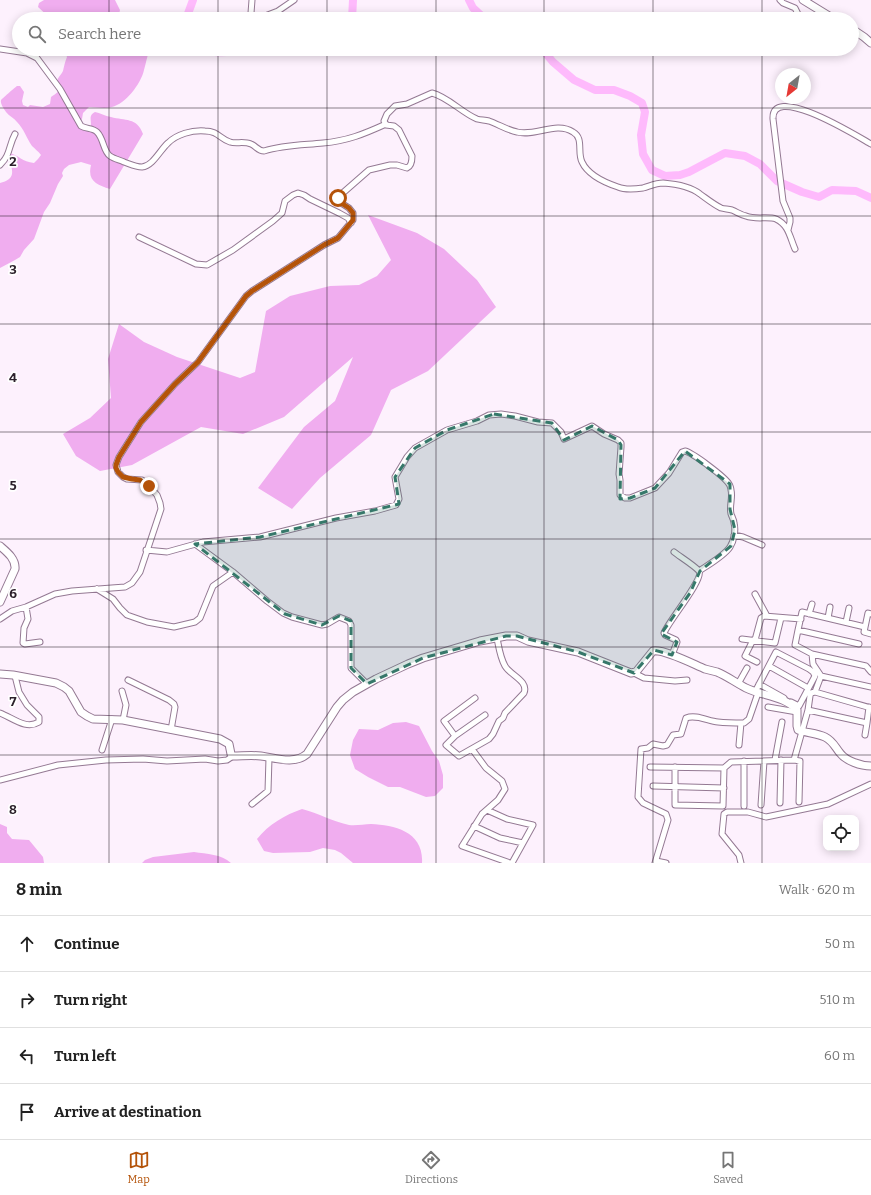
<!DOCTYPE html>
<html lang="en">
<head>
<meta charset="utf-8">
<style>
	:root { --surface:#fff; --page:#f2f2f2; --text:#222; --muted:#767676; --line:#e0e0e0; --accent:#b45309 }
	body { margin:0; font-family:Bitter,serif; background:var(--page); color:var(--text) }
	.controls { position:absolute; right:12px; bottom:12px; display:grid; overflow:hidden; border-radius:8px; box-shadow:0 2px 10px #0003 }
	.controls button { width:36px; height:36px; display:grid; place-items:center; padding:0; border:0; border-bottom:1px solid var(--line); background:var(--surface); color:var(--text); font:20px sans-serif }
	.compass { position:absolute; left:775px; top:68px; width:36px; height:36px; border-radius:50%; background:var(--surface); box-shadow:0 2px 10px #0003; rotate:211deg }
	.stop { position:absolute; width:12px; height:12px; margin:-9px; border:3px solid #b45309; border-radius:50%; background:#fff }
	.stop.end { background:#b45309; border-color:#fff; box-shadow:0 1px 4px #0008 }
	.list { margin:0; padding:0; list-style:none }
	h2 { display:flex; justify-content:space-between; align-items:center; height:52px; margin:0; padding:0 16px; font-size:17px }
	h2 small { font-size:13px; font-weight:400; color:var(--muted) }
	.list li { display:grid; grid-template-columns:26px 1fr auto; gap:12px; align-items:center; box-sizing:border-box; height:56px; padding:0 16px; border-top:1px solid var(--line) }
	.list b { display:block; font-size:15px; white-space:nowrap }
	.list em { font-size:13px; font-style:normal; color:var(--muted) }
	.icon { flex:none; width:22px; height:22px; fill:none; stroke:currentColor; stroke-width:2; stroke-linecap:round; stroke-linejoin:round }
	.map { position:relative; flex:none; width:871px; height:863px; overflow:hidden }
	.search { position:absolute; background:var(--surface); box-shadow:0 2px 10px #0003; left:12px; right:12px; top:12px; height:44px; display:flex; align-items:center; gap:10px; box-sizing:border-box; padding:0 14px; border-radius:22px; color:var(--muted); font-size:15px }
	.sheet { height:276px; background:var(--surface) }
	nav { display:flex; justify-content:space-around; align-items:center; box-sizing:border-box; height:56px; border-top:1px solid var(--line); background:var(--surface); font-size:11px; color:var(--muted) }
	nav a { display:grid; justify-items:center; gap:2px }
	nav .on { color:var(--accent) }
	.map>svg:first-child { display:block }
</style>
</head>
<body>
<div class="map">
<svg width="871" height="863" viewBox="0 0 871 863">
	<rect width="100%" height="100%" fill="#fdf1fd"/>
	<path fill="#f0adef" d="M44,0H115L120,10L118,19H51L38,7L39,3Z
		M64,49H150C147,56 146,63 144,70C141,84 125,104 112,107C104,109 97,107 89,107L83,113L82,119L79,123L90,128C93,122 87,116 95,112C100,113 105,116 111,117C125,121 137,117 143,134L110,189C97,185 87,181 91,165L81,162L69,165L64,169L62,173L63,176L58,184L50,203L44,212L34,239L24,250L20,257L15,260L0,268V183C3,182 7,181 9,179C17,172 7,161 9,153C19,155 22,162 34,163L38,159L41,155C38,151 35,149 32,146C27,139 24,129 17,122C14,118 9,116 6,112C4,109 0,104 1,100C2,99 14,88 17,86H20L24,92L22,101L23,105L28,107L30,105L43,107L50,104L51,97C57,93 59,92 60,85L57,81C58,77 61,75 63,71C64,66 65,62 67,57Z
		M368,215L417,233L444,249L477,280L496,307L428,371L391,390L371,435L320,478L292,509L258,488L304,427L335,401L353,357L284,417L243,434L201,427L132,465L100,471L76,456L63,434L90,418L111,398L108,359L119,324L144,342L177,357L240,378L255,372L266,311L290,296L330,286L359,285L377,276L391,260Z
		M406,722L419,726L432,751L439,761L443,775V788L435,796L426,797L400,787H388L368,777L355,769L350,755L353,740L359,729L378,730L393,723Z
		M302,809C318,813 334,822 349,825C356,826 364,824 371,824C395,825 424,832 422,863H353L341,853L335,850L323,848L310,852L273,853L264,851L257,839C269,824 285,815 302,809Z
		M0,824L7,827V833L12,839L29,840L43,857L44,863H0Z
		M194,852C207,854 221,854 231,863H142L145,860L153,857Z"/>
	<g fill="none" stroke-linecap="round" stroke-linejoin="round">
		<path stroke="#febafc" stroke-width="8" d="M469,0L473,8L485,19
			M186,19L193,0
			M352,19L353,0
			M203,49C216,54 229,53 242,49
			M542,49L553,62L574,80L595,90H614L630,96L642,103L645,112L641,135L643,154L652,170L665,176L680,175L689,172L725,153L745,156L760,164L777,181L802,192L819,197L832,190L856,191L871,198"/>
		<defs>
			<path id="street" d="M252,0L251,13L256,19
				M780,0L783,3L795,8L799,16L797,19
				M257,19L278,11L294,0
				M0,49L27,53L37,58L60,89L81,126C86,129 93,128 97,132C104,139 103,151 110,156C114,159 120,160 124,162C130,164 135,167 142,167C153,166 160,150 168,143C177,134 192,130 205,131C218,131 220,139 230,142C236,144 244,141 251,144C256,146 258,151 264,151C283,145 303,145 323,143C347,141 364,134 386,124
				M0,165C11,154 8,147 15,134
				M788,230L790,222V218L783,201L773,119C771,82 860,138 871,144
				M139,237L196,264L207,265L233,250L273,221L282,213L285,201L293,195L298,193L304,195L310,199L339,213L348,218L351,223
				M734,535L743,537L762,545
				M195,544L233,572L267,601L283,613L292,617L322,625L327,624L339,617L349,621L351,625V668L367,684
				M146,550L167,552L203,542L260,537L336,518L375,511L396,505L399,499L395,477L407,457L415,448L447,430L477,421L489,415L501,414L515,416L538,422L552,423L561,432L564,439L592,426L604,434L618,440L621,443V447L619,474L620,480V495L625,498H630L655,488L669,473L682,452L685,451C693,453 725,477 729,484C730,485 731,489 731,490C733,498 729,506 731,514C732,517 734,520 734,523C736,530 734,541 730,547C724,556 708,565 699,571
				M97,589L113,599L120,608L127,615L147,622L174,627L195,622L200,618L213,586L233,572
				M755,594L767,616
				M26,607L28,619L24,628L23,643L25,644L40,642
				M809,614L812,604
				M871,614L868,613L864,632L871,634
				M828,618L830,607
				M0,619L12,611L26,607L55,594L72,591L125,587L132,583L140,572L161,509L160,503L157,495L149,486L142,480L127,479L123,477L118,472L116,465L119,457L141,422L175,384L198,362L246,296L252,291L324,245L338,238L353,220V213L349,208L338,201L337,198L369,170L390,165H397L407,168C412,166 412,160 412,156L399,130L394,126L386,125L384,121L387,114L395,106L407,104L432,93C448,97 462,113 477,119C480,120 485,120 489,121C498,124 507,130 517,132C535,137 556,121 573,132C584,138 577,152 582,162C588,175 606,183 618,187C625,190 636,189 643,188C650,186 656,183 663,183C676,184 690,186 700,194C707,199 713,204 721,208C724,209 728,209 732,210C737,212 741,215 746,216C756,220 768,216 776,219C789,225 790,238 795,249
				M846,622L849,608
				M798,630L802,612L865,627
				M742,639L775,643L781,618
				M753,640L745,656L757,662
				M755,640L761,618L764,616L801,619
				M812,654L866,666L871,672
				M672,655L677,642L676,640L665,635L664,633C668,622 704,579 699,571C695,566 679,556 674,552
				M769,666L808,688
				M634,673L644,678L675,681L687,680
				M821,676L871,687
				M128,680L169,700L174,704L175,707L171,730
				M738,684L747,668
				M759,684L784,698
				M122,691L126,705L123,720
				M755,692L776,652L809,669L813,672L815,676L799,706L791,702
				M815,692L821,676L813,664L812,654L795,645L798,630L859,644
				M768,707L797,712
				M808,710L867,723L865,735
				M0,713C13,718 26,730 39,722V717L27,705L19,692L15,676
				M485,715L455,736L446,745L459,756L489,739L493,734L499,721L503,718L505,713L524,693C529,681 510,675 505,666C500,657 499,648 497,638
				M867,723L869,707
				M455,736L444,721L475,698
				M739,745L741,723
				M472,749L486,768L502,781L505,789L498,800L482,814L462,846L510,863
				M102,750L112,719
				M775,760L782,722
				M794,760L800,761L799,802
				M650,767L724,768
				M675,767V805L723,806L724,768L731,762L794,760L808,710L810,696L811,693L815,692L871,708
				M0,780L58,765L106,760L143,759L167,761L205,759L218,761L227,760L233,756
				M653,786L724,788
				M780,803L781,760
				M252,804L268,791L269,758
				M761,805L764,761
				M744,806V761
				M487,810L507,819L533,825L512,863
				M474,826L500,838L523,843
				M656,861L666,863
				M655,863L668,820L666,814L643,803L638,797L641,749L648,748L653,744L663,746L667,745L673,735L681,734L686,718C696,714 708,721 718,722C727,723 736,723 744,723L749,719L758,693
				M741,863L739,855L722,834L724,814L727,812H748L766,817L771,816L828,804L871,784"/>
			<path id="secondary" d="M803,0L834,19
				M852,29L864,37L871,43
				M0,546C7,552 16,559 15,569L0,602
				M0,674L13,675L56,683L64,687L69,691L81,712L87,716L93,719L123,720L220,739L229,744L231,754L233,756C242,756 252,755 261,756C276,758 294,765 307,754L337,707L343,700L353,692L376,679L408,664L423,658L480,641L506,636H517L528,641L578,652L631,673L636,672L653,651C664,649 693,664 705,669C709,670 713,671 717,672C727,676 736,683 746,688C762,696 785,696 797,710V726L798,730C807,733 817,733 825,737C833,741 835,747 840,753C846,761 861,766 871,766"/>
		</defs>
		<use href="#street" stroke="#947993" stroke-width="7"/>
		<use href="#secondary" stroke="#947993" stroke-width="9"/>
		<use href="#street" stroke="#fff" stroke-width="5"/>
		<use href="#secondary" stroke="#fff" stroke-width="7"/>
	</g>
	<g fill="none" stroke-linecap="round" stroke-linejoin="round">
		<path stroke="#b45309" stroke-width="5" d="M149,486L140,480L132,479L123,477L118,472L116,468V465L119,457L141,422L175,384L198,362L246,296L252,291L324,245L338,238L353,220V213L349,208L338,201V198"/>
	</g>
	<path fill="#36786a" fill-opacity="0.2" stroke="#36786a" stroke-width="3" stroke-dasharray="8 5" stroke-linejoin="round" d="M494,414L552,423L564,440L592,426L618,440L621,445L620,499L630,498L655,488L685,451L730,484V509L735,530L731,546L700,571L690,593L661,634L677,642L672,655L654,650L634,673L578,652L517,636H506L423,658L367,684L351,668V621L339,616L322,625L285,614L195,544L260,537L399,504L395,477L415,448L447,430Z"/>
	<path fill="none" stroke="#2c212b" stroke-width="1" stroke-opacity="0.55" d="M109,0V19M218,0V19M327,0V19M436,0V19M544,0V19M653,0V19M762,0V19M109,49V863M218,49V863M327,49V863M436,49V863M544,49V863M653,49V863M762,49V863M0,108H871M0,216H871M0,324H871M0,432H871M0,539H871M0,647H871M0,755H871"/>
	<g font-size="13" text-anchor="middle" font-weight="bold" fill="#2c212b" stroke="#fff" stroke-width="3.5" stroke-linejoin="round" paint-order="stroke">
		<text x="13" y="166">2</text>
		<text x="13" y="274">3</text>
		<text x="13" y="382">4</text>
		<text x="13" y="490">5</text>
		<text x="13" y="598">6</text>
		<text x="13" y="706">7</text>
		<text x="13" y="814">8</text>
	</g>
</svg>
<div class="controls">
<button><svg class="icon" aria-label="locate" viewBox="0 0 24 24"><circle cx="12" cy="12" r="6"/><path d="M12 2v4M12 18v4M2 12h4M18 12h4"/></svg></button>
</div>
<svg class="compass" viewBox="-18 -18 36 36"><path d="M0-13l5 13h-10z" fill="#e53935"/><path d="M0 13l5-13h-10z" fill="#767676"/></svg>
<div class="stop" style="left:338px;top:198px"></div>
<div class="stop end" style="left:149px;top:486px"></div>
<div class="search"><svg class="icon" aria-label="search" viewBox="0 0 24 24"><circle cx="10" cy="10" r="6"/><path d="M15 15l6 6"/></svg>Search here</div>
</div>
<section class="sheet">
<h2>8 min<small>Walk · 620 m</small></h2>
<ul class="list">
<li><svg class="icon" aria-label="ahead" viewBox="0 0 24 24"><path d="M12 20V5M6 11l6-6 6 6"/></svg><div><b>Continue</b></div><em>50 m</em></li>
<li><svg class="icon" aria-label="right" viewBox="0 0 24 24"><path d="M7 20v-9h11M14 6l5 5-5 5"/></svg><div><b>Turn right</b></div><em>510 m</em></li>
<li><svg class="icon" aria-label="left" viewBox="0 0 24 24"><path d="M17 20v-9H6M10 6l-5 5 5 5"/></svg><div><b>Turn left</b></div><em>60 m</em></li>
<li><svg class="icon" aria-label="arrive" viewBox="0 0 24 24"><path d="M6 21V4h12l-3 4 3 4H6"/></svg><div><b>Arrive at destination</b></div></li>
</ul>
</section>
<nav>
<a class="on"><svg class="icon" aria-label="map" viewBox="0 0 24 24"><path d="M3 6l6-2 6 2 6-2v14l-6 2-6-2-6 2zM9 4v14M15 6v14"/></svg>Map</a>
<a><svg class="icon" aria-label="directions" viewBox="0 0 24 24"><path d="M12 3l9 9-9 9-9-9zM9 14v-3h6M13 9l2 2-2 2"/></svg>Directions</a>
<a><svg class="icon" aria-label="saved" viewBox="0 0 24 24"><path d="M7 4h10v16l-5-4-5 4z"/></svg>Saved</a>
</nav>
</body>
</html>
